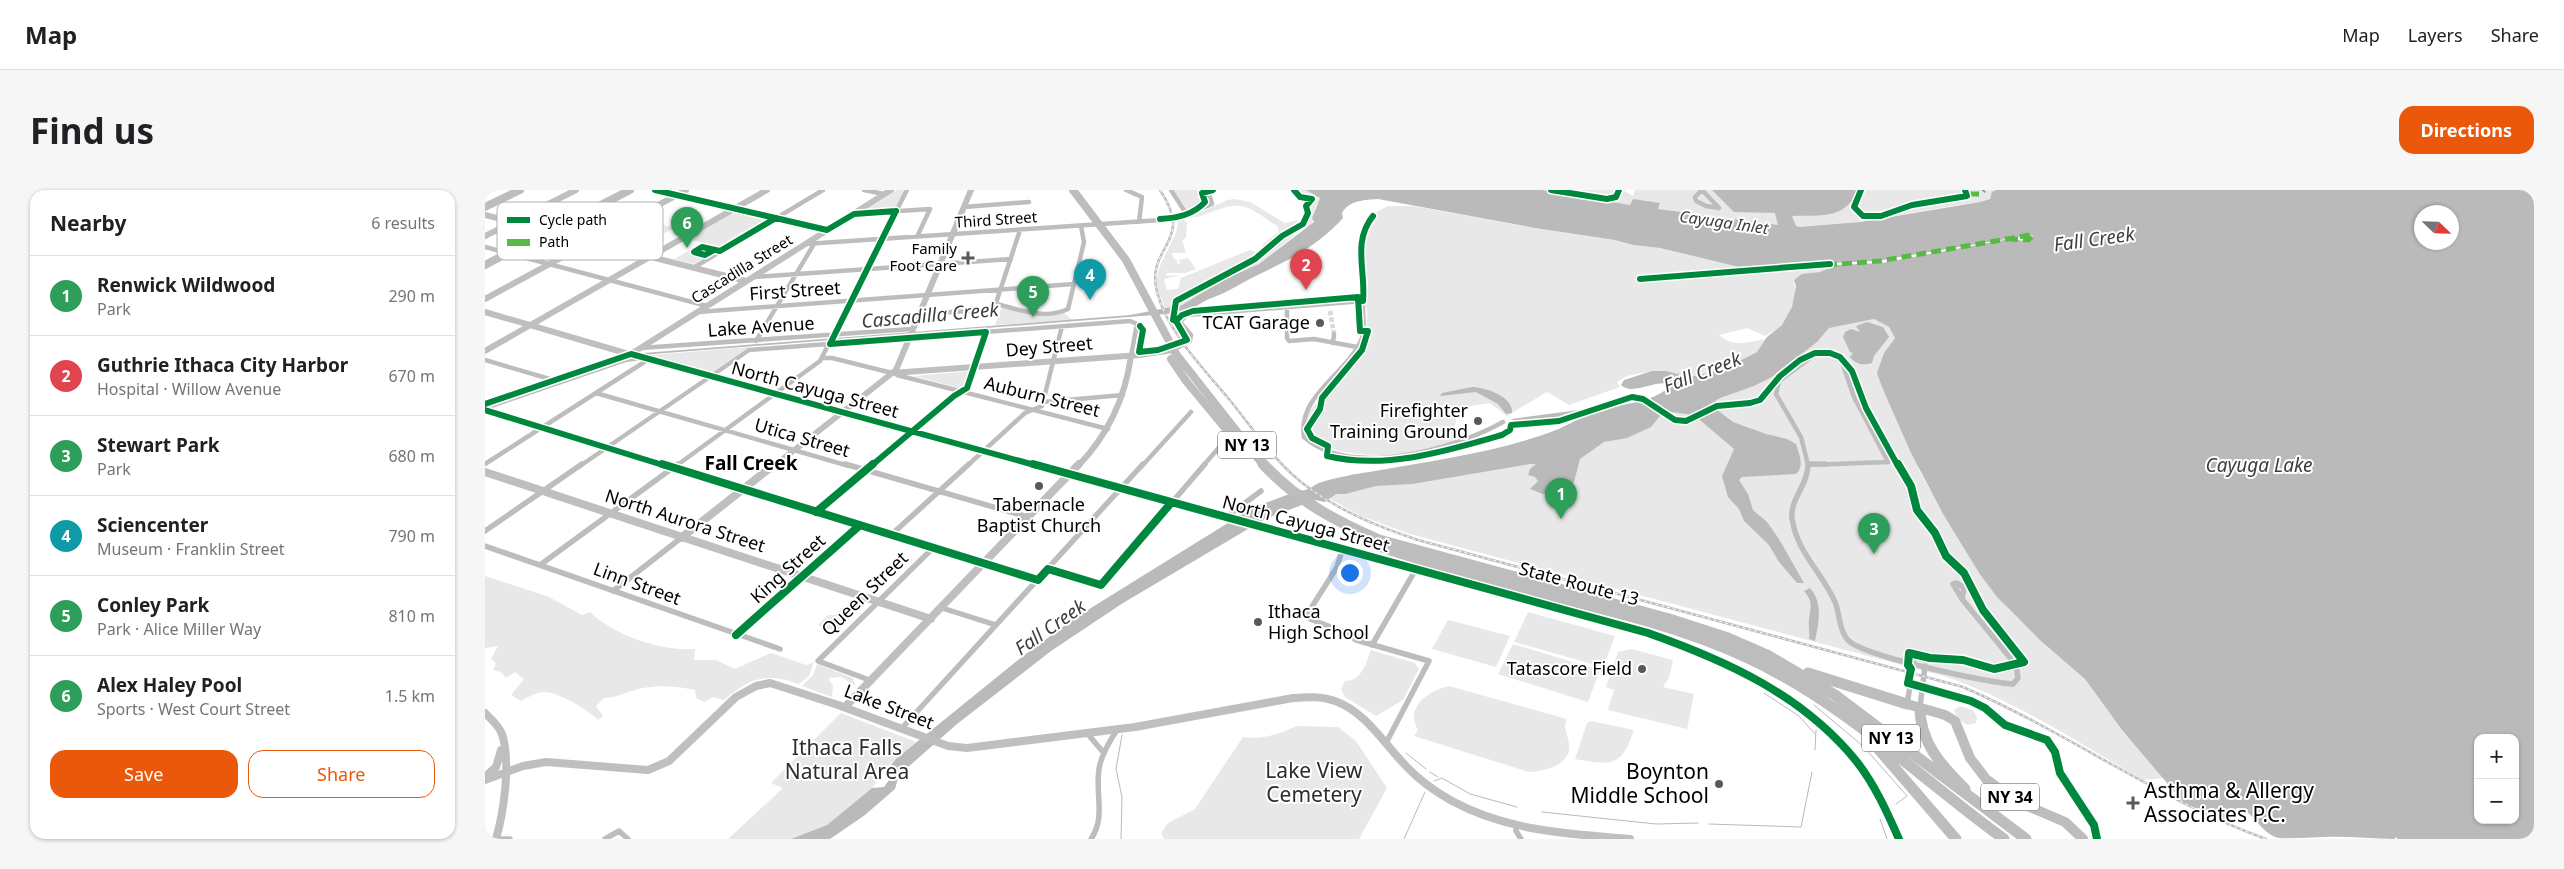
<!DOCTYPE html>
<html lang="en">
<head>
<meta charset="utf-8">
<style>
	:root { --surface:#fff; --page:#f6f6f6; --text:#202124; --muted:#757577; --line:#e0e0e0; --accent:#ea580c }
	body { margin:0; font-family:"Noto Sans",sans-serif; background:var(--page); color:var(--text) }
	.controls { position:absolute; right:15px; bottom:15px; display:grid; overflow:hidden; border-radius:10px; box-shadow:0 1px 4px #0004 }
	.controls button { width:45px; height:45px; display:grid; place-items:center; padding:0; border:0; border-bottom:1px solid var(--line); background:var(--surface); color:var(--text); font:25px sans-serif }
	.compass { position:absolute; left:1929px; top:15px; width:45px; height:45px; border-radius:50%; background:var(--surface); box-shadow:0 1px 4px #0004; rotate:113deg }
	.you { position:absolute; left:864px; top:382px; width:18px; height:18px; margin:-12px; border:4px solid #fff; border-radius:50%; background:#1a73e8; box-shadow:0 0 0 8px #1a73e833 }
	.badge { display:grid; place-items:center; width:32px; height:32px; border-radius:50%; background:var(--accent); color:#fff; font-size:16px; font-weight:700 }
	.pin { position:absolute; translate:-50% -41px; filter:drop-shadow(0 1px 2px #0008) }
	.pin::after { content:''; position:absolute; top:26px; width:18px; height:15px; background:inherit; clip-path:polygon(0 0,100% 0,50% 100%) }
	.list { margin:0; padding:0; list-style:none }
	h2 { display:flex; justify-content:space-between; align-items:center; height:65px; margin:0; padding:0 20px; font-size:21px }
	h2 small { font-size:16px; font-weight:400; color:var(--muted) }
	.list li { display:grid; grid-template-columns:32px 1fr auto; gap:15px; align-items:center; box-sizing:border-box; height:80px; padding:0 20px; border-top:1px solid var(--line) }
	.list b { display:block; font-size:19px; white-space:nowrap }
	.list p { margin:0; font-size:16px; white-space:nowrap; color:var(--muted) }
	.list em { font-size:16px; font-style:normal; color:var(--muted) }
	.actions { display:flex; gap:10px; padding:15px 20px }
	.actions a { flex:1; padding:11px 0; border:1px solid var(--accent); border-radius:15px; text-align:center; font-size:18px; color:var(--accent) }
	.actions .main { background:var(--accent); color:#fff }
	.map { position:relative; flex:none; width:2049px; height:649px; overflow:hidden; border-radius:15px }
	header { display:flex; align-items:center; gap:30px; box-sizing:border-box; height:70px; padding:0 25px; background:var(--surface); border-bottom:1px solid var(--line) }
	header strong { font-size:24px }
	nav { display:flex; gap:28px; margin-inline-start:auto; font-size:18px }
	.intro { display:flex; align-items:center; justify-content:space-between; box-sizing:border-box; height:120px; padding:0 30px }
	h1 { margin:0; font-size:35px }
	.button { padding:12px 22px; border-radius:15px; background:var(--accent); color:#fff; font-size:18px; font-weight:700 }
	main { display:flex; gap:30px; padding:0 30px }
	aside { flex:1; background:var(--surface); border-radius:15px; box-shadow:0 1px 4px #0004 }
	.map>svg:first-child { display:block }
</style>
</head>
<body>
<header>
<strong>Map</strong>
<nav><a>Map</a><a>Layers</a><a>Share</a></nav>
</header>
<div class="intro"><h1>Find us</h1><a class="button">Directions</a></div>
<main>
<aside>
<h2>Nearby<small>6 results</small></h2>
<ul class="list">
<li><span class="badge" style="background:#2e9e5b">1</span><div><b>Renwick Wildwood</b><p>Park</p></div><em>290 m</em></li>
<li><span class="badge" style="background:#e0444e">2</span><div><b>Guthrie Ithaca City Harbor</b><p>Hospital · Willow Avenue</p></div><em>670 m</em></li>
<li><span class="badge" style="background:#2e9e5b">3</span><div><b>Stewart Park</b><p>Park</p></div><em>680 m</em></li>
<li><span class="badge" style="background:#0f9aa8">4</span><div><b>Sciencenter</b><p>Museum · Franklin Street</p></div><em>790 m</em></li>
<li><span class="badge" style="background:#2e9e5b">5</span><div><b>Conley Park</b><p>Park · Alice Miller Way</p></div><em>810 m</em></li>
<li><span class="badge" style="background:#2e9e5b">6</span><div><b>Alex Haley Pool</b><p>Sports · West Court Street</p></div><em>1.5 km</em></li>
</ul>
<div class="actions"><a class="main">Save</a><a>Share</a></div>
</aside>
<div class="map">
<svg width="2049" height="649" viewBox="0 0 2049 649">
	<rect width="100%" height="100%" fill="#fff"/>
	<path fill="#e8e8e8" d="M412,0H420L410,20L377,22Z
		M689,0H717L723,8V13L703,22Z
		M810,0H821L835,7L829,20L827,35L816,40L774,74L690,118L695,109L771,70L799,46L819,34L824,22L822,17L829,9L824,6L815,7Z
		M1057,0H1138L1148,6L1150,0H1511L1504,9L1495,12C1439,19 1383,33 1326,37C1280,40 1218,27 1172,19L1175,14L1145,15Z
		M750,9L765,12L800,33L813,30L810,36L820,28L818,33L798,45L770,68L693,109L689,112L688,119L681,120C677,110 671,100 672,90C672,71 696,45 692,30L698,29L702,33L701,48L697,50L701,63H687L689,69H691L693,74H695L694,70L703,68L711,79L701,83H682L681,86L696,85L679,89L682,100L693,99L696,88L765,60L770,62L779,58L777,55L794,41L792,36C765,19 761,9 729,21C721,24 714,28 706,27L742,10Z
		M903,16H928L1050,38L1130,50L1148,55L1175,58L1254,77L1271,78L1295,74L1316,76L1347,74V77C1334,85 1321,81 1309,90C1312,102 1307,126 1297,135C1292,139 1286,143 1280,146L1262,138L1234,145C1249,158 1263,152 1281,149L1272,162L1241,178L1205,187L1181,181H1167L1142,186L1132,192L1135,197L1084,215L1062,202L1022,226L1005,213L973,218L970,236L972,252C961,255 950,259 938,262C909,268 844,268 822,245V227L824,222L861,179L881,148L882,123L880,110L883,94L877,54L888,24Z
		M249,22L283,30L209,74L189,69L218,53L202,49Z
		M167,32L190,38L178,44L152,40Z
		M517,116L562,125L579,123L588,130L510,135Z
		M1328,126L1352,135L1389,129L1404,137L1410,148L1399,163L1434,280L1458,324L1494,383L1524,420L1600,489L1637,540L1679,588L1658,590C1594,553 1533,512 1462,487L925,344L876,326L832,302L923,284L1215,202Z
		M264,157L226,183L161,165H168Z
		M486,181L481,196L477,199L429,186Z
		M0,386L62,406L97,425L105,422C128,445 178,462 210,459L209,470H231L250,479L286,463L321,475L329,472L324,486L314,494C281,482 265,488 239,510L228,507L219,512L211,508L210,500C193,496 175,495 158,498C145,500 133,508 119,508L111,516L118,526L113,530C103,520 72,501 58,502C50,503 43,507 36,511L26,505L39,489L30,482L21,488L16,482L8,480L11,473L6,469L13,456L0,458Z
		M368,417H371L370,424L352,442L333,435L343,425H350L354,421Z
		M1043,422L1130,446L1118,477L1029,452Z
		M963,430L1025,446L1011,477L947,459Z
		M1028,454L1115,480L1103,512L1013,484Z
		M1146,459L1188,470L1184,488L1178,497L1209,504L1202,539L1123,520L1129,500L1121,497L1133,462Z
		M886,460L930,473L934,479L918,510L891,526L860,507L856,499L860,491C877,491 881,473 886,460Z
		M332,474L368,488L371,496L356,487L343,488L348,496L347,507L317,496L328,485Z
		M964,496L1082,529C1077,539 1084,545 1084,556C1085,576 1059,581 1044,582L929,546L933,540C919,517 945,500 964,496Z
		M1475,516L1488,520L1492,527L1491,533L1483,535L1474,530L1469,520Z
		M356,523L431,552L405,574L387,598L342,635L306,649H243L298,598L286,593Z
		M1106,531L1149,540C1136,578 1127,575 1090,569L1102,533Z
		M812,536L853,537L871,551L902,598L874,649H679L676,643L683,633L710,619L758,547C779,550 793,544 812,536Z"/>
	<path fill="#bababa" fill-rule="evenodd" d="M821,0H1057L1145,15L1148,9L1175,13L1173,19L1293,35L1290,23L1249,22L1227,0H1372C1362,30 1333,25 1307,26L1311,36L1315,37L1375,32L1495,12L1505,9L1507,2L1511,0H2049V649H1913L1910,647V649C1886,649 1864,646 1840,647C1825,647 1810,649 1794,648C1776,645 1767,618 1752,618L1739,629L1699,613L1637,540L1600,489L1556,451L1512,407L1494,383L1458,324L1426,263L1397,197L1392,183L1399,163L1410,148L1404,137L1389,129L1344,138L1332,152L1287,187L1269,196L1235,208L1224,215L1227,219L1232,220L1248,232L1281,244L1302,249L1311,254C1314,264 1320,276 1311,284L1257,287L1254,290L1263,304L1268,320L1282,332L1294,349L1319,393H1312L1294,372L1284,355L1259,331L1254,319L1243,307L1237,286L1249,259L1209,225L1179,221L1166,237L1142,248L1119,252L1095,269L1089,292L1075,303L1058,304L1045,299L1053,291L1050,287L1043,285L1045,279L1051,274H1045L927,294L891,296L860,304H851L840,312L830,310L780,329L638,413L566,461L472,534L414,585L410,599L380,625L345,649H306L342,635L387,598L399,597L404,590L403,578L412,568L538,466L593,426L767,318L815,300C822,302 827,296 834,293C847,288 876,283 890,281C950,270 1014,262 1071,240C1085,234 1098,226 1113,221C1135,214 1166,213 1183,198L1184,194C1170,190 1147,206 1136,195L1139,190L1167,181H1181L1205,187L1218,184L1241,178L1272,162L1282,147L1297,135L1307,117L1311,96L1309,90L1317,84L1335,82L1351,75L1397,73L1524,49L1543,51L1546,45L1392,71L1254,77L1175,58L1148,55L1130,50L1050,38L893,9C880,10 864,10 857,23L858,28C829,60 800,71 763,90C751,96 741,103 729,107C717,111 708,120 695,123L168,164L136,170L139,167L158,163L645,125L697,115L738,90L774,74L829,32L827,28L835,8ZM1936,22H1966V52H1936ZM1993,548H2030V630H1993Z
		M1382,132L1398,137L1404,147L1389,166L1387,173C1378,176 1370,174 1365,167L1368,163L1365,162L1358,147L1360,142L1366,139L1375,142L1371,136Z
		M987,197C1000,197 1029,207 1027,223L1021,224L1013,214L991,202L955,206L957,203Z
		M1093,220L1096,221C1086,230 1038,236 1026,229Z
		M1325,398C1338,413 1334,432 1330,451L1324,449C1325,442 1323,435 1324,428C1326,415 1328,412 1319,401Z"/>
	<path fill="#fff" d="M1545,45L1548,46L1543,51L1524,49L1392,72L1347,74L1394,71Z"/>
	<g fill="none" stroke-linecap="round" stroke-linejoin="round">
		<path stroke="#bababa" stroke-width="1" d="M1279,503L1314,526L1330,544
			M1329,515L1379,557L1422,606L1411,614
			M1330,560L1331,540
			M921,563L941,579
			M945,582L953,587
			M949,591L957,588L985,604L1032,617
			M1057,622L1171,634L1213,633
			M1395,629L1402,649
			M1224,634L1316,637L1327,582
			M636,649L637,607L631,579L637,545
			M919,649L940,602"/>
		<path stroke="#d9d9d9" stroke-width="4.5" stroke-dasharray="4.5 2" stroke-linecap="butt" d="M845,121L849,144"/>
		<path stroke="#bdbdbd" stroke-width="4.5" d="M379,0L399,4
			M641,0L657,7L654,32
			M686,0L702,25
			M1217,0L1210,7L1211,11L1221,16L1234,18
			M1217,0L1234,18
			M479,17L544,12
			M369,24L445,19L432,47
			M888,26C871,46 878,64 879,87C880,98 878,108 878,118C878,128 880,139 877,148C863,184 812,205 819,247C866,289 970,259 1018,232
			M320,54L691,29L727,14L725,7L718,0
			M0,57L222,116
			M208,78L338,0
			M269,87L526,69
			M512,114C535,120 560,130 583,119L599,52L596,36
			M802,116V148L804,151L829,149L872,157
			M213,122L589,94
			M433,124L502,120L510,116L535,40
			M271,151L329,54
			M848,153L849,144
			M156,158L427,139
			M688,160L705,151L706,145L695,132L702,125L878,111
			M1331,164L1347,165L1357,172L1369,207L1403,272L1323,275L1316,247L1291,204L1294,191Z
			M338,168H347L407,183
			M0,170L68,190
			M412,185L623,239
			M111,203L364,276
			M559,212L638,205
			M0,214L144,165
			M0,218L140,170L154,168
			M0,274L164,169
			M95,276L264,160L645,131L652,134L646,166
			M191,276L335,171L422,0
			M386,276L469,206L482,198L501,142
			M482,276L540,223L557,216L577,136
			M657,276L706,222
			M718,276L737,254"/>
		<path stroke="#bdbdbd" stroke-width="5.5" d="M360,274L543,327
			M1323,274H1340
			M1323,275C1323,295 1305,309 1307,328C1311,361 1338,384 1350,412C1355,424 1354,442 1364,451C1379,466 1503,493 1528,494L1533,488L1531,475L1477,409
			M331,322L388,274
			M740,328L776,301
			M0,341L97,274
			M406,345L484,274
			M0,356L295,459
			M857,360L852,377L823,423L825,429L859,442L871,450L944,471L901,553
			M499,374L553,390
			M55,375L193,274
			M563,379L616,395L720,274
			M1472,393L1479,398L1477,409L1468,394Z
			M128,401L196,348
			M457,418L511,435
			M251,445L374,336
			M887,455L931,379
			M387,491L333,471L448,358
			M1422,514L1429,473
			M1435,517L1440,476
			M417,538L658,274
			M602,543L618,562
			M1031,636V641L1036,649
			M16,649H25
			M120,649L134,641L143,649
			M606,649C621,627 610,604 614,579C616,565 624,552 632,540"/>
		<path stroke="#bfbfbf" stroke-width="6" d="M170,0L342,40
			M0,25L261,91
			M0,46L91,0
			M0,109L201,0
			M0,122L171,172L550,276
			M0,161L282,0
			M146,164L406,0
			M407,183L655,165L688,160
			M0,220L180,276
			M289,276L411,180L486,0
			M593,276C623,245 640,209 646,166"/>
		<path stroke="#bfbfbf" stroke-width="8" d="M176,274L499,374
			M546,274L1163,443C1242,471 1318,505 1372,572C1390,595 1402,622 1414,649
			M0,282L446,429
			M196,348L290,274
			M360,517L594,274
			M0,523C6,529 14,536 17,544C26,572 19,621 11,649
			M0,587L11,577L16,560
			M0,590L38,576L61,572L163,580L184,571L251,507L271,496L285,493L353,515L463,556L482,558L650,537L808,508C822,507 836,506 850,511C881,522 899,554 922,577C935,591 951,602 967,611C1022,641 1084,644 1145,649"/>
		<path stroke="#bdbdbd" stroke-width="10" d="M1422,514L1460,525L1470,531L1485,568L1501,589L1531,611L1580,632L1598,649"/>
		<path stroke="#bdbdbd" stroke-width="8" d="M588,0L641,70L691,164L779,276
			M0,17L35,0
			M0,75L145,0
			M686,169L701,191L759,261"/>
		<path stroke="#bdbdbd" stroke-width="11" d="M778,274C813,311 848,330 894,350L1184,429L1243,448L1282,465L1350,505L1541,649
			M891,355C938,371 984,385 1032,398C1110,417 1190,434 1263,468C1358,512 1435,588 1519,649
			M1323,483L1422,514
			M1435,518C1435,553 1457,576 1480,599
			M1390,555L1471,649"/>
		<defs>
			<path id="rail" d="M675,0C711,53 660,55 672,102C683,144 721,181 748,214C771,243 793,276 824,298C857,322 894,337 933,350L1478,497C1582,542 1674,610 1781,649"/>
		</defs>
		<use href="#rail" stroke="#bdbdbd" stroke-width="2.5"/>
		<use href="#rail" stroke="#fff" stroke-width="1" stroke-dasharray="3" stroke-linecap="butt"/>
		<path stroke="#58b947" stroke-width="5" stroke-dasharray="10 5" stroke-linecap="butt" d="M1484,4H1495L1499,0
			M1342,75L1395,71L1545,45L1548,46L1543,50L1525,49"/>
		<defs>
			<path id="cycleway-far1" d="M170,0L342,40L369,24L411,21
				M1066,0L1122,9L1131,7L1134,0
				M1376,0L1369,17L1378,26H1396L1427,15L1482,6L1480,0
				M675,29C692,28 708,25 720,12L717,3L728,0
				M229,60L220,65L209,62L217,57L235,61L291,28
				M1155,89L1345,74
				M873,111H878C881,81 867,52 888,26
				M691,131L688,130L691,111L770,69L797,46L818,34L823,23L821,16L827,9L815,7L809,0
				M655,136L658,140L654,162L673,160L702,150L691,131L697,125L708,121L873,107L875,141H883L877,160L837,208L835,219L822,239L827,248L843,256L842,266C900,280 962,261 1017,245L1025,240L1026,235L1074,231L1147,207L1158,209L1190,230L1201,231L1232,216L1265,213L1275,210L1295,186L1315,170L1330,163H1345L1355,167L1367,181L1381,218L1413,276
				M345,154L411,21
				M345,154L501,142L482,198L469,206L386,276
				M0,214L146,164L553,276
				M0,220L181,276"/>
			<path id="cycleway" d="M177,274L553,390L563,379L616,395L686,313
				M548,274L1163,443C1242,471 1318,505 1372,572C1390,595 1402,622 1414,649
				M1413,274L1426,296L1432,320L1450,343L1461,366L1479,383L1498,420L1539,472L1509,479L1478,470L1445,468L1424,463L1423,475L1426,479L1423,493L1486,511L1500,518L1520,535L1562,550L1570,562L1575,583L1609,635L1612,649
				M331,322L388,274
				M251,445L374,336"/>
		</defs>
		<use href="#cycleway-far1" stroke="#fff" stroke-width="9"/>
		<use href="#cycleway" stroke="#fff" stroke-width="11"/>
		<use href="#cycleway-far1" stroke="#00873e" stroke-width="6"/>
		<use href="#cycleway" stroke="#00873e" stroke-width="8"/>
	</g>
	<g fill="#595959" stroke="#fff" stroke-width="2">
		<path d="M480.5 60.5h5v5h5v5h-5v5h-5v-5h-5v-5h5z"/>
		<circle cx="835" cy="133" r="5"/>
		<circle cx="993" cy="231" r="5"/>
		<circle cx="554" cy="296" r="5"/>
		<circle cx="773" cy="432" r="5"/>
		<circle cx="1157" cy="479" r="5"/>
		<circle cx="1234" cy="594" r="5"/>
		<path d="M1645.5 605.5h5v5h5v5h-5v5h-5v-5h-5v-5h5z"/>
	</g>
	<g text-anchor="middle" stroke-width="4" stroke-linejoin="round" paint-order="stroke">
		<g font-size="15" fill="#000" stroke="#fff">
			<text transform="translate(511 30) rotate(-4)" y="5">Third Street</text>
			<text transform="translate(257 79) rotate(-32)" y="5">Cascadilla Street</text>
		</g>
		<g font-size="15" fill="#000" stroke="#fff" text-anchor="end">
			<text x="472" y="64">Family<tspan x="472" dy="17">Foot Care</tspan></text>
		</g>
		<g font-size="16" font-style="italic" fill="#3d3d3d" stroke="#fff">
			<text transform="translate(1239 32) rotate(8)" y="6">Cayuga Inlet</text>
		</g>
		<g fill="#fff" stroke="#4c4c4c" stroke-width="1">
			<rect x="733" y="241.5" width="58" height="27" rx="4"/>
			<rect x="1377" y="534.5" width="58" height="27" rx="4"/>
			<rect x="1496" y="593.5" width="58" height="27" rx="4"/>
		</g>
		<g font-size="16" font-weight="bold" fill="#000">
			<text x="762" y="261">NY 13</text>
			<text x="1406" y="554">NY 13</text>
			<text x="1525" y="613">NY 34</text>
		</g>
		<g font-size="18" fill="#000" stroke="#fff">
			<text transform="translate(310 101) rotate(-4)" y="6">First Street</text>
			<text transform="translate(276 137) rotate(-4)" y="6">Lake Avenue</text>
			<text transform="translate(564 157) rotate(-5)" y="6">Dey Street</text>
			<text transform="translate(330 200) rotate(15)" y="6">North Cayuga Street</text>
			<text transform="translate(557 207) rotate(14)" y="6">Auburn Street</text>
			<text transform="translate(317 248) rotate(16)" y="6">Utica Street</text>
			<text transform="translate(200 331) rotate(18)" y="6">North Aurora Street</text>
			<text transform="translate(821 334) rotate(15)" y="6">North Cayuga Street</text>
			<text transform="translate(303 379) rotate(-42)" y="6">King Street</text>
			<text transform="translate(152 394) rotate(20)" y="6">Linn Street</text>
			<text transform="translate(1094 394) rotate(15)" y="6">State Route 13</text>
			<text transform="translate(380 404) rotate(-44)" y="6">Queen Street</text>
			<text transform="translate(404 517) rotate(21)" y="6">Lake Street</text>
		</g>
		<g font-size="18" fill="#000" stroke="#fff" text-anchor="end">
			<text x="825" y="139">TCAT Garage</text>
			<text x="983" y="227">Firefighter<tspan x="983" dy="21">Training Ground</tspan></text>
			<text x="554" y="321" text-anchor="middle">Tabernacle<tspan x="554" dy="21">Baptist Church</tspan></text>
			<text x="783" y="428" text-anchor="start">Ithaca<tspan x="783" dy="21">High School</tspan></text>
			<text x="1147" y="485">Tatascore Field</text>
		</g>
		<g font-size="19" font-style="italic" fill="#3d3d3d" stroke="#fff">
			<text transform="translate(1609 49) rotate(-8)" y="7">Fall Creek</text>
			<text transform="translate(445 125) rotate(-5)" y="7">Cascadilla Creek</text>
			<text transform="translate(1217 182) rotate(-21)" y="7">Fall Creek</text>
			<text x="1774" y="282">Cayuga Lake</text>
			<text transform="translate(565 437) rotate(-35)" y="7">Fall Creek</text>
		</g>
		<g font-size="19" font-weight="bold" fill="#000" stroke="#fff">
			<text x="266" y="280">Fall Creek</text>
		</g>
		<g font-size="21" fill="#2c2c2c" stroke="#fff">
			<text x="362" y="565">Ithaca Falls<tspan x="362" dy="24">Natural Area</tspan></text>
			<text x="829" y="588">Lake View<tspan x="829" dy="24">Cemetery</tspan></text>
		</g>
		<g font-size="21" fill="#000" stroke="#fff" text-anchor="end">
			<text x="1224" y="589">Boynton<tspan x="1224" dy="24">Middle School</tspan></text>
			<text x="1659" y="608" text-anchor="start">Asthma &amp; Allergy<tspan x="1659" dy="24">Associates P.C.</tspan></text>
		</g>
	</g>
	<rect x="12" y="12" width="166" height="58" rx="8" fill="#fff" stroke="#b2b2b2" stroke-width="1"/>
	<rect x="22" y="27" width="23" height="6" fill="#00873e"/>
	<rect x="22" y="49" width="23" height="7" fill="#58b947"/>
	<g font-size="14" fill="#000">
		<text x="54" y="35">Cycle path</text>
		<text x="54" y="57">Path</text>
	</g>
</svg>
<div class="controls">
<button>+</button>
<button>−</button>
</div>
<svg class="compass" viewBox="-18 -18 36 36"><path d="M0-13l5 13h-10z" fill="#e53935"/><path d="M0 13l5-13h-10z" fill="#757577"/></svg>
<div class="you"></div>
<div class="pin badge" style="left:1076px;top:329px;background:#2e9e5b">1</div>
<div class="pin badge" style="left:821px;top:100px;background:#e0444e">2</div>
<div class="pin badge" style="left:1389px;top:364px;background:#2e9e5b">3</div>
<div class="pin badge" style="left:605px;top:110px;background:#0f9aa8">4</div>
<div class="pin badge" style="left:548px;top:127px;background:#2e9e5b">5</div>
<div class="pin badge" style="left:202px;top:58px;background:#2e9e5b">6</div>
</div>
</main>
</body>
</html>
